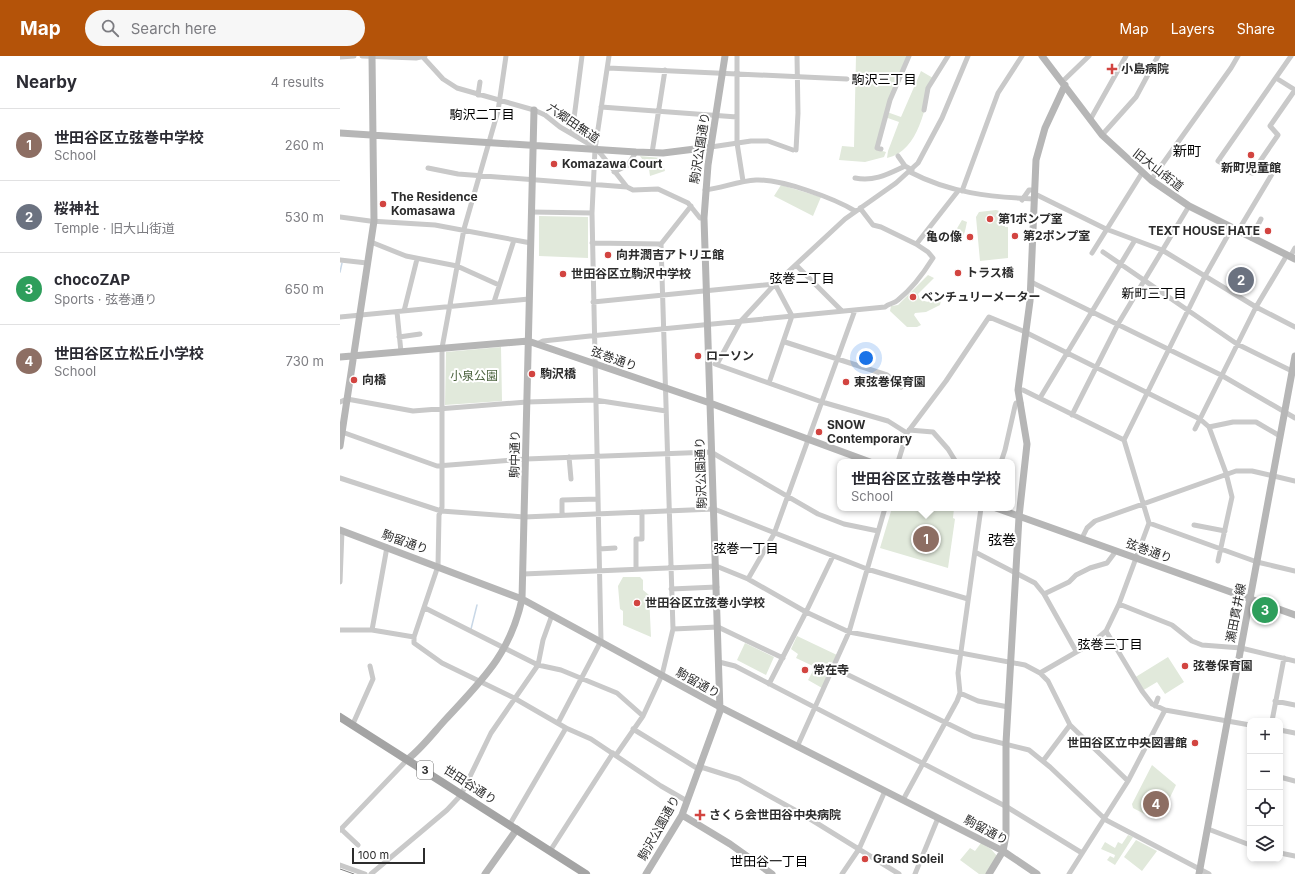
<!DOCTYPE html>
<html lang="en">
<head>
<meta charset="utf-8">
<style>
	:root { --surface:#fff; --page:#f7f7f7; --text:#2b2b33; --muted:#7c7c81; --line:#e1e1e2; --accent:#b45309 }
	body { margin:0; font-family:Inter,"Noto Sans JP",sans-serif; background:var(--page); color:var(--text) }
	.controls { position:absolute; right:12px; bottom:12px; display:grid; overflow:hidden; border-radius:8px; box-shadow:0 2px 6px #0003 }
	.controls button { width:36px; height:36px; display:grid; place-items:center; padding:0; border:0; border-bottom:1px solid var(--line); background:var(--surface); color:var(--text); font:20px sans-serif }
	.scale { position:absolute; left:12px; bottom:10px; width:73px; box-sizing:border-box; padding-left:4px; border:2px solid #2c2c2c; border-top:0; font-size:11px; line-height:14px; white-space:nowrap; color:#2c2c2c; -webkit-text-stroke:3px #fff; paint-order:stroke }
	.you { position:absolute; left:526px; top:302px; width:14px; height:14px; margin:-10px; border:3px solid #fff; border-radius:50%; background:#1a73e8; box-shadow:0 0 0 6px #1a73e833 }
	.badge { display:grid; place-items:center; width:26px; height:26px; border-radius:50%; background:var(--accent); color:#fff; font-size:13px; font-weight:700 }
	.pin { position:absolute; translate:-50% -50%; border:2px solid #fff; box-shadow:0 1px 4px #0006 }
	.popup { position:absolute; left:497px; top:403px; width:178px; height:52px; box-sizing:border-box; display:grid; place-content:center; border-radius:8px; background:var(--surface); filter:drop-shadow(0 1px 3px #0005); font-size:13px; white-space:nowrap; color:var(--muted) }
	.popup b { font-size:15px; color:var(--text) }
	.popup::after { content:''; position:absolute; left:50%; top:100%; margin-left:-8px; border:8px solid transparent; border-top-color:var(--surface) }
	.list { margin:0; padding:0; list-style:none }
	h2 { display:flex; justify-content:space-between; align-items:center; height:52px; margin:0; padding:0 16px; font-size:17px }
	h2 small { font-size:13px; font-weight:400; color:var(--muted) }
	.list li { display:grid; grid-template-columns:26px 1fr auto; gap:12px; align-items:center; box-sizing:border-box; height:72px; padding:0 16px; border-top:1px solid var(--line) }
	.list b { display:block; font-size:15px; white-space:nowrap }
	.list p { margin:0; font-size:13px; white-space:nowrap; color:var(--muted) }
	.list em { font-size:13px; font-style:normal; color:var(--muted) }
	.icon { flex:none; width:22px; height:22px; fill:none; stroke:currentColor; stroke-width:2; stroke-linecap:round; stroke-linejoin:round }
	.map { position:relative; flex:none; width:955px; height:818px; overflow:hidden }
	header { display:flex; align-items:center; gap:24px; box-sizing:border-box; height:56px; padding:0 20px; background:var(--accent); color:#fff }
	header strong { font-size:19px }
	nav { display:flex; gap:22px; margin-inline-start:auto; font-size:14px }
	.search { width:280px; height:36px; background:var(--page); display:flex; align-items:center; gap:10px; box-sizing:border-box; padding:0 14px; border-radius:22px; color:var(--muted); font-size:15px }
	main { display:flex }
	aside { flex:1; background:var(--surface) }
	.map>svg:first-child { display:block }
</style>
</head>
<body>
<header>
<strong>Map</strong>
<div class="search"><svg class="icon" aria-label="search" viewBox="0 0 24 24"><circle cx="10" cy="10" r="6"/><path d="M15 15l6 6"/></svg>Search here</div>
<nav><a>Map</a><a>Layers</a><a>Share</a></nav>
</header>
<main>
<aside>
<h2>Nearby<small>4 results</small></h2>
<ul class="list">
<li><span class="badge" style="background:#8d6e63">1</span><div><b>世田谷区立弦巻中学校</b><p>School</p></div><em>260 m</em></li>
<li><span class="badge" style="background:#6b7280">2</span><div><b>桜神社</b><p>Temple · 旧大山街道</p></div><em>530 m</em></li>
<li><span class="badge" style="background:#2e9e5b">3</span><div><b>chocoZAP</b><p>Sports · 弦巻通り</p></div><em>650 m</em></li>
<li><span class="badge" style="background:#8d6e63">4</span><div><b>世田谷区立松丘小学校</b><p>School</p></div><em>730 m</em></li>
</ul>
</aside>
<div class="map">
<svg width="955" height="818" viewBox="0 0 955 818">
	<rect width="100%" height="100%" fill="#fff"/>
	<path fill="#e1e9db" d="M516,0H567L535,93L546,96L544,101L525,106L499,104L502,90L514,91Z
		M581,15L593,22C585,49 580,95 547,102L548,95L559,66L545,61L547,56L561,61Z
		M300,100L321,102L325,115L310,120L309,113Z
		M441,129L481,141L473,160L434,140Z
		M656,154L663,156L665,171H668V202L640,205L636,161L639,156Z
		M199,160L248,161V202L199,200Z
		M622,164L627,166C625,174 625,184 615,184L613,179Z
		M588,219L594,222L578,238L580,243C591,249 590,243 598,242L601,244L600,249L586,256L575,257L574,259L581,269L577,271H567L550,255L551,250L558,249Z
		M161,291L162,345L105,349L106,296Z
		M552,452H614L613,462L615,463L608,512L540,492Z
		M283,521H300L303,524V534L309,539L311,581L283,569V555L280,553L278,530Z
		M457,580L497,599L482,632L468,624L475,611L456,602L458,598L451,593Z
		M405,587L434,601L426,619L397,604Z
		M828,601L844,626L825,638L817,626L802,635L794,622Z
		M812,709L836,729L821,760L814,763L793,752L792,748Z
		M788,779L793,781L775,809L767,804L770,800L774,802L775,799L761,793L765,786L775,792L778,786L782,788Z
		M796,784L817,795L802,815L784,801Z
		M641,787L651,793L657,800L646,818H639L620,804L630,792L635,795Z"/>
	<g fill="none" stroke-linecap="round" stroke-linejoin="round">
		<path stroke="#c9d8e7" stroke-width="1.5" d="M0,216L2,207
			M131,573L137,549"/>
		<path stroke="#c9c9c9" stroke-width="5" d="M22,0L76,2L85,0
			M82,0L103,23L117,32L194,54L205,59L220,71L251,89L261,98L287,131L293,134L318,133L348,147L360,162H364
			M166,0L158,55L124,173L102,292V451L99,459L98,510L74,581V587L102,607L174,642L226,672L251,683L321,730L347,745
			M397,0V87L403,125
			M0,1L14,0
			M268,12L507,23
			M936,22L955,34L930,70L938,79L912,117L899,110L891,112L878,105L951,0
			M723,25L749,0
			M138,39L140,26
			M261,51L397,61
			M584,54L588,32L608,0
			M750,64L786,0
			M232,78L242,0
			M762,79L796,41L818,0
			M371,91L411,85H428L453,94
			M541,93L537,92L550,44L569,0
			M456,94L458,57L457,0
			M312,97L325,14
			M558,100L565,110
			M88,112L118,118L287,131
			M274,116L288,109L296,96
			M570,116C610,137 650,141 694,143
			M515,122C534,126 548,118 565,110L572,114
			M811,124L891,12L898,0
			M365,134C382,132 398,125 416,124C441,123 494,142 515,155
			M622,135L658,37L682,0
			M695,138L766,173L822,194L916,251L955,271
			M682,144L689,134H694
			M191,156L252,157
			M0,161L30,165L95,169L191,187
			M898,175L932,118
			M911,182L921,163
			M31,186L66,200L117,210L159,229
			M578,186L618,135
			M252,187L321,188
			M763,196L897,288L954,316
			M752,197L802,117
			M950,201L955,192
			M0,204L27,207
			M456,209L502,255
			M691,226L881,319L955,362
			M154,246L174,184
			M253,246L435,228L452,260L429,327
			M64,255L77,203
			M57,256L61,296
			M0,261L189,243
			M59,281L80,278
			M445,286L547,319L561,331
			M197,288L203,285L250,280L545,251C549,247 554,248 558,244C573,232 583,218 593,202L588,196L576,188L541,171L533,169L520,152
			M375,308L482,346L548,365L567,377
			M377,308L400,266L435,228L505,163L556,127L578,107L602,62L628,0
			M678,334H683L784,384L809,467L779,548L766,575L752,587L700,617
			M700,342L795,184
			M0,346L7,343L73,355L187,346L255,344L326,355
			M732,359L778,268L849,150
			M869,371L893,366H916L940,380
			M855,373L916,251L947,199
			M569,374L593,376L608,393L616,406
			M2,376L97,410L186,403L371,396L478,458L504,468L538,475
			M784,384L865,220L892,172
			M229,401L231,423
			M558,406L567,377L606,325L649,261L683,275L860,363L869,371L886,417L892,441L878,505
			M661,406L665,394L675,350L676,347H681
			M0,422L101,455L184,461L374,453L527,513L628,543
			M222,459V444L258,443
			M809,467L917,506L955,515
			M854,469L885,475
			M742,482L747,472L755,465L896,415H912L955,425
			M259,493L275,492
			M635,496L695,527L704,538L736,595
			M296,513V483H302V456
			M183,518L376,510L408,523L466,556L509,576L685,609L700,617L708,625L730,669L788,725
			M408,523L434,478L515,254
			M0,526L2,475
			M331,533L377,531
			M704,538L729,526L736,519L750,512L767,507L776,495
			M779,548L832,569L852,585L862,589L901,592L955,605
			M85,552L198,609L221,614L277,637L303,660
			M333,573L378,571L443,602
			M0,574H32L74,581
			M32,574L47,491
			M766,575L802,635L812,648L825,654L910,669
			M379,606L395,610L667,751L742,797
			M494,612L633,680L689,694L710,711L766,764L869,818
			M429,628L466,556L493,500
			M620,637L638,645L668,651
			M935,645L955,649
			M815,650L818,642
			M932,665L944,602
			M218,667L261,585L252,157L255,93L269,0
			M12,670L33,623L30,610
			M293,673L360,714
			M940,674L955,677
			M457,691L509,576L545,452
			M276,699L303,660L322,619L333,573L321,188L351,150
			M703,705L730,669
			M361,711L399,723L462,758L559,818
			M940,721L955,725
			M563,744L617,645L620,637L618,617L641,452
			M170,768L226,672
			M1,773L18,789
			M868,773L910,789
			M0,774L68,703
			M210,795L273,697
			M940,797L955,800
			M0,809L25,818
			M31,818L107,754L121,739L151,677L198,609L203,584L212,559
			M502,818L519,793L545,735
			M575,818L598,762
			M729,818L788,725L825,654"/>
		<path stroke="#b6b6b6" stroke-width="7" d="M702,0L762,79L811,124L849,150L955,203
			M0,77L296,96L323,97L371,91
			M0,301L188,285L370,347L530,406
			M0,390L34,165L32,0
			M656,452L955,559
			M0,474L182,543L380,651L663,795L697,818
			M68,703C82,692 94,676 106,663C143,623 170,598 182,543L194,54
			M342,759L390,788L432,818
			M145,818L177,773
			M306,818L342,759L380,655L364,162L368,109L385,0
			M649,818L663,795L666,779V687L679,461L687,388L678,334L690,245L696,104L705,72L725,29
			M859,818L955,300"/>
		<path stroke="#a4a4a4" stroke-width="8" d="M0,661L246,818"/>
		<path stroke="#818181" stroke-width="1" d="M0,813L14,818"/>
	</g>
	<g fill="#d24440" stroke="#fff" stroke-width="1.5">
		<path d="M770 7h4v4h4v4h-4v4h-4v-4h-4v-4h4z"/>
		<circle cx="911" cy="99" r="4"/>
		<circle cx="214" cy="108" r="4"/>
		<circle cx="43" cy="148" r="4"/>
		<circle cx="650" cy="163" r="4"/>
		<circle cx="928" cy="175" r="4"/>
		<circle cx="675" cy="180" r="4"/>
		<circle cx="630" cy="181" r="4"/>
		<circle cx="268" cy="199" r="4"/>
		<circle cx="618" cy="217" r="4"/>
		<circle cx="223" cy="218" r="4"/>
		<circle cx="573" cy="241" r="4"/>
		<circle cx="358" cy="300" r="4"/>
		<circle cx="192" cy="318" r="4"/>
		<circle cx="14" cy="324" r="4"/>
		<circle cx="506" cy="326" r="4"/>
		<circle cx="479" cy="376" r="4"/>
		<circle cx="297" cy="547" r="4"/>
		<circle cx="845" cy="610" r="4"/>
		<circle cx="465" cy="614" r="4"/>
		<circle cx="855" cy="687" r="4"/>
		<path d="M358 753h4v4h4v4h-4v4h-4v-4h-4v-4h4z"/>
		<circle cx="525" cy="803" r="4"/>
	</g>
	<g text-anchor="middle" stroke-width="4" stroke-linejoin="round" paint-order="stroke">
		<rect fill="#fff" stroke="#6b6b6b" stroke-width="1" x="77" y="705" width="16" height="18" rx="3"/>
		<g font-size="11" font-weight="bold" fill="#2c2c2c">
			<text x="85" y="718">3</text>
		</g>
		<g font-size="12" font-weight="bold" fill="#2c2c2c" stroke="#fff" text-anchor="start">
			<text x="781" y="17">小島病院</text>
			<text x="222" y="112">Komazawa Court</text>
			<text x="911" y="116" text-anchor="middle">新町児童館</text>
			<text x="51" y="145">The Residence<tspan x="51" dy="14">Komasawa</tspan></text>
			<text x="658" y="167">第1ポンプ室</text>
			<text x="920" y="179" text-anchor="end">TEXT HOUSE HATE</text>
			<text x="683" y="184">第2ポンプ室</text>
			<text x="622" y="185" text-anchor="end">亀の像</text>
			<text x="276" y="203">向井潤吉アトリエ館</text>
			<text x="626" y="221">トラス橋</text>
			<text x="231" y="222">世田谷区立駒沢中学校</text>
			<text x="581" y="245">ベンチュリーメーター</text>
			<text x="366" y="304">ローソン</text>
			<text x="200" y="322">駒沢橋</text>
			<text x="22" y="328">向橋</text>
			<text x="514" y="330">東弦巻保育園</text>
			<text x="487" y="373">SNOW<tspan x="487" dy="14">Contemporary</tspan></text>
			<text x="305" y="551">世田谷区立弦巻小学校</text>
			<text x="853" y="614">弦巻保育園</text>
			<text x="473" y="618">常在寺</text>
			<text x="847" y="691" text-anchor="end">世田谷区立中央図書館</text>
			<text x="369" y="763">さくら会世田谷中央病院</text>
			<text x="533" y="807">Grand Soleil</text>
		</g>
		<g font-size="12" fill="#2c2c2c" stroke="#fff">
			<text transform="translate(233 67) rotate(34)" y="4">六郷田無道</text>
			<text transform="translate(360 92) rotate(-81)" y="4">駒沢公園通り</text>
			<text transform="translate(818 114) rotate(38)" y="4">旧大山街道</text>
			<text transform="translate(274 303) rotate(20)" y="4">弦巻通り</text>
			<text transform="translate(175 398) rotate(-89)" y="4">駒中通り</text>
			<text transform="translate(361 417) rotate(-92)" y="4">駒沢公園通り</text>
			<text transform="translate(65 486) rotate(20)" y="4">駒留通り</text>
			<text transform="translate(809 495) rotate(20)" y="4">弦巻通り</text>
			<text transform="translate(896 557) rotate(-79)" y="4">瀬田貫井線</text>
			<text transform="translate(358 627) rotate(29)" y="4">駒留通り</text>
			<text transform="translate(130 729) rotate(33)" y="4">世田谷通り</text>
			<text transform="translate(319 772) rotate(-61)" y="4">駒沢公園通り</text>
			<text transform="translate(646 774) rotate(28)" y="4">駒留通り</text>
		</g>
		<g font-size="12" fill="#4c633f" stroke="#fff">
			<text x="134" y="324">小泉公園</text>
		</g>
		<g font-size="13" fill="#000" stroke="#fff">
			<text x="544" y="28">駒沢三丁目</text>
			<text x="142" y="63">駒沢二丁目</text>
			<text x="462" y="227">弦巻二丁目</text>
			<text x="814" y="242">新町三丁目</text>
			<text x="406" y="497">弦巻一丁目</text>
			<text x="770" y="593">弦巻三丁目</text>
			<text x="429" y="810">世田谷一丁目</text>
		</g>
		<g font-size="14" fill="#000" stroke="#fff">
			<text x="847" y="100">新町</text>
			<text x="662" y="489">弦巻</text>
		</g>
	</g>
</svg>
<div class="controls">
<button>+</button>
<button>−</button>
<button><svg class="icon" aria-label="locate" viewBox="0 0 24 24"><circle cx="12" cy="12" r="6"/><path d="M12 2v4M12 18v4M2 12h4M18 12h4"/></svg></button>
<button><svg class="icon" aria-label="layers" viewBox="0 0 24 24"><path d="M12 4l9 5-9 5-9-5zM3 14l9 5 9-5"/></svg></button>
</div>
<div class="scale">100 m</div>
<div class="you"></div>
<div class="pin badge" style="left:586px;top:483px;background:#8d6e63">1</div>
<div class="popup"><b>世田谷区立弦巻中学校</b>School</div>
<div class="pin badge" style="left:901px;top:224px;background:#6b7280">2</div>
<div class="pin badge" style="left:925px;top:554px;background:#2e9e5b">3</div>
<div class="pin badge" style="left:816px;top:748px;background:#8d6e63">4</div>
</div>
</main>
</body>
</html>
